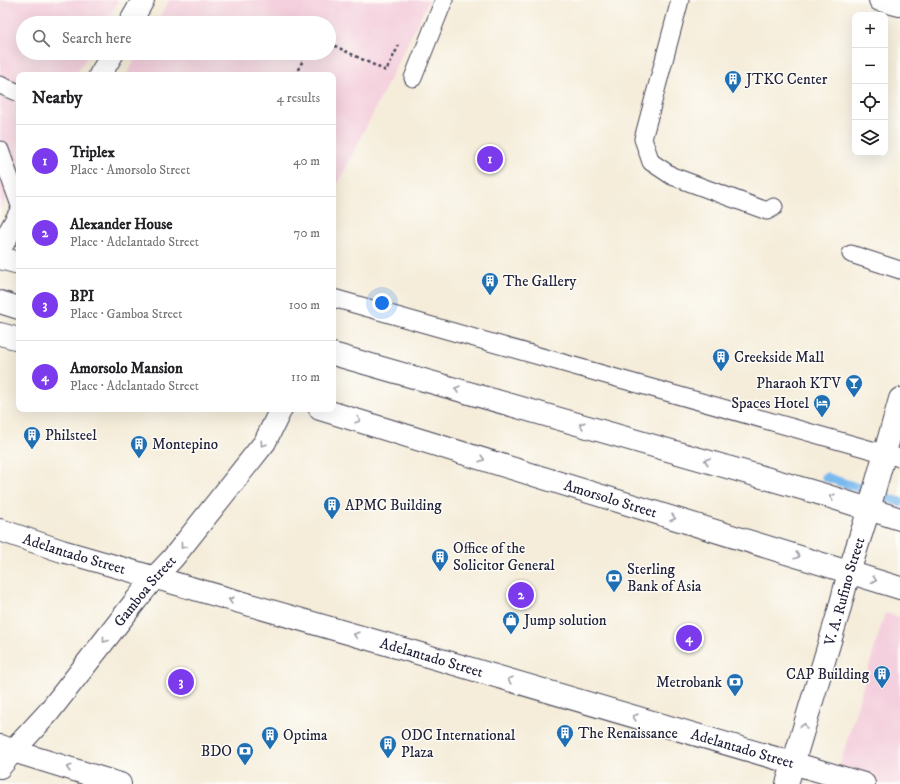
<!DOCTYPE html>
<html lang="en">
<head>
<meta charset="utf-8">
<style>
	:root { --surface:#fff; --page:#f2f2f2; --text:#202124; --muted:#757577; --line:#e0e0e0; --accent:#7c3aed }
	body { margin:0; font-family:"IM FELL DW Pica",serif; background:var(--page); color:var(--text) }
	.controls { position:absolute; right:12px; top:12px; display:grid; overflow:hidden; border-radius:8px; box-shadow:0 4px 16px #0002 }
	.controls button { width:36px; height:36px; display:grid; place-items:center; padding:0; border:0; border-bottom:1px solid var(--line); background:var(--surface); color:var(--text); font:20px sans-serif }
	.you { position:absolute; left:382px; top:303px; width:14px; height:14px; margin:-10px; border:3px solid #fff; border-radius:50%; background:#1a73e8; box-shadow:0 0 0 6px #1a73e833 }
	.badge { display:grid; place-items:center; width:26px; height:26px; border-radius:50%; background:var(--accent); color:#fff; font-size:13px; font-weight:700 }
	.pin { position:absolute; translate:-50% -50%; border:2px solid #fff; box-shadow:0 1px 4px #0006 }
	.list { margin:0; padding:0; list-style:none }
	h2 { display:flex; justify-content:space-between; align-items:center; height:52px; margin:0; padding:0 16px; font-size:17px }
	h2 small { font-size:13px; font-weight:400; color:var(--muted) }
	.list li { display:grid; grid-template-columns:26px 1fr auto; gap:12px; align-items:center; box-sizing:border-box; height:72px; padding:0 16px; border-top:1px solid var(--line) }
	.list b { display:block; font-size:15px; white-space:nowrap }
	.list p { margin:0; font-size:13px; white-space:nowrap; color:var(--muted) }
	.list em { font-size:13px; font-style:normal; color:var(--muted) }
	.icon { flex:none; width:22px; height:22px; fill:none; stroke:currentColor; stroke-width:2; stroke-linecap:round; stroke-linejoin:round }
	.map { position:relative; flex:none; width:900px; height:784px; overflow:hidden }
	.search { position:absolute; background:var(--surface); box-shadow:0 4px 16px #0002; left:16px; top:16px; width:320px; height:44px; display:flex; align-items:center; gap:10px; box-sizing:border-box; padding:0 14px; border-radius:22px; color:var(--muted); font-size:15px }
	.panel { position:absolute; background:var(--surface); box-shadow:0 4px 16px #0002; left:16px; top:72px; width:320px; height:340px; border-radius:8px }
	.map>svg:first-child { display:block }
</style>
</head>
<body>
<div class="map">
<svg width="900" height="784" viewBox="0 0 900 784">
	<rect width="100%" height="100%" fill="#fdfcf7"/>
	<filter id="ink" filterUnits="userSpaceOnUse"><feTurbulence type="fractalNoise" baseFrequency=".025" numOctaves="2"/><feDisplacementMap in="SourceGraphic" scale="8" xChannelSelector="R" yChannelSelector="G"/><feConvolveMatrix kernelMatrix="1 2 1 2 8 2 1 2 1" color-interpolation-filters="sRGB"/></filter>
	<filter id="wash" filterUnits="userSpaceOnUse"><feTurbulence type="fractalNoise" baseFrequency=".012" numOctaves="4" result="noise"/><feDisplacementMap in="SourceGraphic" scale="16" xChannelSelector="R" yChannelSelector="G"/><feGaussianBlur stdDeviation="0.9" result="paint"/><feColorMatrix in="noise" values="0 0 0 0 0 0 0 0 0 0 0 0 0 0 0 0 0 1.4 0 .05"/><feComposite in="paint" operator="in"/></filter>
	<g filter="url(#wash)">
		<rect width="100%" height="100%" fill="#f5edda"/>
		<path fill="#f4cfdd" d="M0,0H119L106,23H23V53H89L76,75H19V176L0,209Z
			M169,0H429L335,190L333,189V75H126L139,53H329V23H156Z
			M885,613L900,617V784H834Z"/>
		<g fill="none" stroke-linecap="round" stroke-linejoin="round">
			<path stroke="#7ab9ee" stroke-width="9" d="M826,477L900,502"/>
		</g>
	</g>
	<g filter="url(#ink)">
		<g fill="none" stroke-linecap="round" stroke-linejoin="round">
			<defs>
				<path id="lane" d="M680,0L643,139L651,162L672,176L767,211L774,207
					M413,78L444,0
					M0,85L19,93
					M0,150L19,203
					M851,254L900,270
					M333,298L900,458"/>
				<g id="street">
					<path d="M130,23L143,0"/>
					<path d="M100,75L113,53"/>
					<path d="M0,249L19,215"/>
					<path id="s1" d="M0,530L62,551L407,650L864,784"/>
				</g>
				<g id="secondary">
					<path d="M880,0L900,5"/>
					<path d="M0,258L19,263"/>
					<path d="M0,334L19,339"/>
					<path d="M333,354L818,493L900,519"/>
					<path id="s2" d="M320,409L900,588"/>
					<path d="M1,746L13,751L120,784"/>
					<path id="s3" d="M0,767L13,751L48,713L137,599L155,577L173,558L265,442L281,409"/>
					<path id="s4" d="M787,784L839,611L849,572L869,509L900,399"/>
				</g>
				<path id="highway" d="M0,302L19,308"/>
			</defs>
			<use href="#lane" stroke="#424053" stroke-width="19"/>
			<use href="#street" stroke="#424053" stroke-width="24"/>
			<use href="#secondary" stroke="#424053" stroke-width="24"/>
			<use href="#highway" stroke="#424053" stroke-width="24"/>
			<path stroke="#424053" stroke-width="2.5" stroke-dasharray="3 3" stroke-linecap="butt" d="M329,43L386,71L399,45
				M295,75L307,53"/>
			<use href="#lane" stroke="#fff" stroke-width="17"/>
			<use href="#street" stroke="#fff" stroke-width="22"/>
			<use href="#secondary" stroke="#fff" stroke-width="22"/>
			<use href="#highway" stroke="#fff" stroke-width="22"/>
		</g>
		<defs><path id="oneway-chevron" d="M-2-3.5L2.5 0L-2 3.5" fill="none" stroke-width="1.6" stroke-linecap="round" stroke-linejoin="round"/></defs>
		<g stroke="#9c9ca7">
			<use href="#oneway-chevron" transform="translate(457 389) rotate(-164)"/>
			<use href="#oneway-chevron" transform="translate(358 420) rotate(17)"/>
			<use href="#oneway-chevron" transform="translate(582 425) rotate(-164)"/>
			<use href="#oneway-chevron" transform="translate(263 444) rotate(124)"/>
			<use href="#oneway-chevron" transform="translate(482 459) rotate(17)"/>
			<use href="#oneway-chevron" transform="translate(707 461) rotate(-164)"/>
			<use href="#oneway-chevron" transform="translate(832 497) rotate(-162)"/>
			<use href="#oneway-chevron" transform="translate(673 518) rotate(17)"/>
			<use href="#oneway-chevron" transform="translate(183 546) rotate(128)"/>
			<use href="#oneway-chevron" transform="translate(797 556) rotate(17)"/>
			<use href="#oneway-chevron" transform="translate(874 580) rotate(18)"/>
			<use href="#oneway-chevron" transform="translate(231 600) rotate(-164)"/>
			<use href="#oneway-chevron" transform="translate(356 635) rotate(-164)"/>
			<use href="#oneway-chevron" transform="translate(105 640) rotate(128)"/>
			<use href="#oneway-chevron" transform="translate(510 680) rotate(-164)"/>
			<use href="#oneway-chevron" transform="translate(635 717) rotate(-164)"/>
			<use href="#oneway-chevron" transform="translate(804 726) rotate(-74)"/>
			<use href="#oneway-chevron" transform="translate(69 768) rotate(-163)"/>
		</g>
	</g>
	<defs>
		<symbol id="building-pin" viewBox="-11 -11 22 30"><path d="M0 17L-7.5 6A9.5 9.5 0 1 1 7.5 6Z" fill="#1f6fb2" stroke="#fdfcf7"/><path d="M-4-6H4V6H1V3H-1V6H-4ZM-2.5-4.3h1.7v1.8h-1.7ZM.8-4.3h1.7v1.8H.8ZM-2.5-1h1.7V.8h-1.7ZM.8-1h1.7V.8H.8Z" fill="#fff"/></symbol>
		<symbol id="bar-pin" viewBox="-11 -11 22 30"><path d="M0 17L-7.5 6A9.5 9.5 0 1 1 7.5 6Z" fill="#1f6fb2" stroke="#fdfcf7"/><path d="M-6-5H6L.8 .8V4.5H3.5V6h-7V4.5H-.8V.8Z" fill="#fff"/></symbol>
		<symbol id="hotel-pin" viewBox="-11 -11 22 30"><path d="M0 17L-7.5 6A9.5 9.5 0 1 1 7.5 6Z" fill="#1f6fb2" stroke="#fdfcf7"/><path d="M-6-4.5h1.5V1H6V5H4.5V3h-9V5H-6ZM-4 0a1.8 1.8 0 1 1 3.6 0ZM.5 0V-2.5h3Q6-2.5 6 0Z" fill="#fff"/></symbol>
		<symbol id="bank-pin" viewBox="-11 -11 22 30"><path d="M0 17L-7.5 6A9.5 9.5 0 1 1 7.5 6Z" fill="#1f6fb2" stroke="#fdfcf7"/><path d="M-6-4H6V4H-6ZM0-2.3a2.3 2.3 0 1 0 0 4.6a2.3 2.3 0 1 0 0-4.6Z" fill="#fff"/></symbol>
		<symbol id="shop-pin" viewBox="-11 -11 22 30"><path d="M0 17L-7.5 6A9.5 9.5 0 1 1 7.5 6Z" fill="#1f6fb2" stroke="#fdfcf7"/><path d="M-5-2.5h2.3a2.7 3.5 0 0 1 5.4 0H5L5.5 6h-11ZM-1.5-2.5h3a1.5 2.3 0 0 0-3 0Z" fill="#fff"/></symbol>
	</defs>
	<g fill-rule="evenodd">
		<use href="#building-pin" x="723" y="69" width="20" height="27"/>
		<use href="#building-pin" x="480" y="271" width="20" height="27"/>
		<use href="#building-pin" x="711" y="347" width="20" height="27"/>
		<use href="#bar-pin" x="844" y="373" width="20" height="27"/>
		<use href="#hotel-pin" x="812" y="393" width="20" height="27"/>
		<use href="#building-pin" x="22" y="425" width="20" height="27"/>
		<use href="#building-pin" x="129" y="434" width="20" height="27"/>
		<use href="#building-pin" x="322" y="495" width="20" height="27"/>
		<use href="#building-pin" x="430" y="547" width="20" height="27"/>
		<use href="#bank-pin" x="604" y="568" width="20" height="27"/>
		<use href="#shop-pin" x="501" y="610" width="20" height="27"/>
		<use href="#building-pin" x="872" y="664" width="20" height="27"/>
		<use href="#bank-pin" x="725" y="672" width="20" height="27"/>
		<use href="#building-pin" x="555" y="723" width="20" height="27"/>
		<use href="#building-pin" x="260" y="725" width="20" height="27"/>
		<use href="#building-pin" x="378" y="734" width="20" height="27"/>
		<use href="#bank-pin" x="235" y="741" width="20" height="27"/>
	</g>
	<g text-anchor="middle" stroke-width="3" stroke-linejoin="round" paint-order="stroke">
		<g font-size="15" fill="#22223b" stroke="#fdfcf7" text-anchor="start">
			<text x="746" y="84">JTKC Center</text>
			<text x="503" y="286">The Gallery</text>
			<text x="734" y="362">Creekside Mall</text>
			<text x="841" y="388" text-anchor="end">Pharaoh KTV</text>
			<text x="809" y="408" text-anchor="end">Spaces Hotel</text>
			<text x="45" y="440">Philsteel</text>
			<text x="152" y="449">Montepino</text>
			<text x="345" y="510">APMC Building</text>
			<text x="453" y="553">Office of the<tspan x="453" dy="17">Solicitor General</tspan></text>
			<text x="627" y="574">Sterling<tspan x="627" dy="17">Bank of Asia</tspan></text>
			<text x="524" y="625">Jump solution</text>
			<text x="869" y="679" text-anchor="end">CAP Building</text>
			<text x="722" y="687" text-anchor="end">Metrobank</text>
			<text x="578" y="738">The Renaissance</text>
			<text x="283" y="740">Optima</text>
			<text x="401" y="740">ODC International<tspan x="401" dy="17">Plaza</tspan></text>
			<text x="232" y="756" text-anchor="end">BDO</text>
		</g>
		<g font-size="15" fill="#22223b" stroke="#fdfcf7">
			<text dy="5" stroke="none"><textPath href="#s2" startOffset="304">Amorsolo Street</textPath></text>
			<text dy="5" stroke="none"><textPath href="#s1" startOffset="78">Adelantado Street</textPath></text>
			<text dy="5" stroke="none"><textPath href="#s3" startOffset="228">Gamboa Street</textPath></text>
			<text dy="5" stroke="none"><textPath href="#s4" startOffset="201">V. A. Rufino Street</textPath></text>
			<text dy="5" stroke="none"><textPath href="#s1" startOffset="450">Adelantado Street</textPath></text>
			<text dy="5" stroke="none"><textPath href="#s1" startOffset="774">Adelantado Street</textPath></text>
		</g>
	</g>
</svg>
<div class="controls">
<button>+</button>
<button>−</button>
<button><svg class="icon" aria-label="locate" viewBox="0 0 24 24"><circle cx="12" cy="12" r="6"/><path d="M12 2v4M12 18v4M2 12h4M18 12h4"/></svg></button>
<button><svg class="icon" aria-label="layers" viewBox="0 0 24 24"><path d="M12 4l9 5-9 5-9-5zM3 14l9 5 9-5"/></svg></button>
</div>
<div class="you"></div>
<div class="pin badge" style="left:490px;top:159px">1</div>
<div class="pin badge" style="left:521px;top:595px">2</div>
<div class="pin badge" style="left:181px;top:682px">3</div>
<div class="pin badge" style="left:689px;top:638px">4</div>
<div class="search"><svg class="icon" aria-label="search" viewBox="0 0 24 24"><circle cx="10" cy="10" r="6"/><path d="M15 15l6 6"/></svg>Search here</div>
<section class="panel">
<h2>Nearby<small>4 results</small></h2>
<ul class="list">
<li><span class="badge">1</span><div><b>Triplex</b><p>Place · Amorsolo Street</p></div><em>40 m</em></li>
<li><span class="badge">2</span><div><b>Alexander House</b><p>Place · Adelantado Street</p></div><em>70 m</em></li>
<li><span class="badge">3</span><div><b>BPI</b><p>Place · Gamboa Street</p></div><em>100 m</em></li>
<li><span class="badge">4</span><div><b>Amorsolo Mansion</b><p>Place · Adelantado Street</p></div><em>110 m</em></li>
</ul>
</section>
</div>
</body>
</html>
